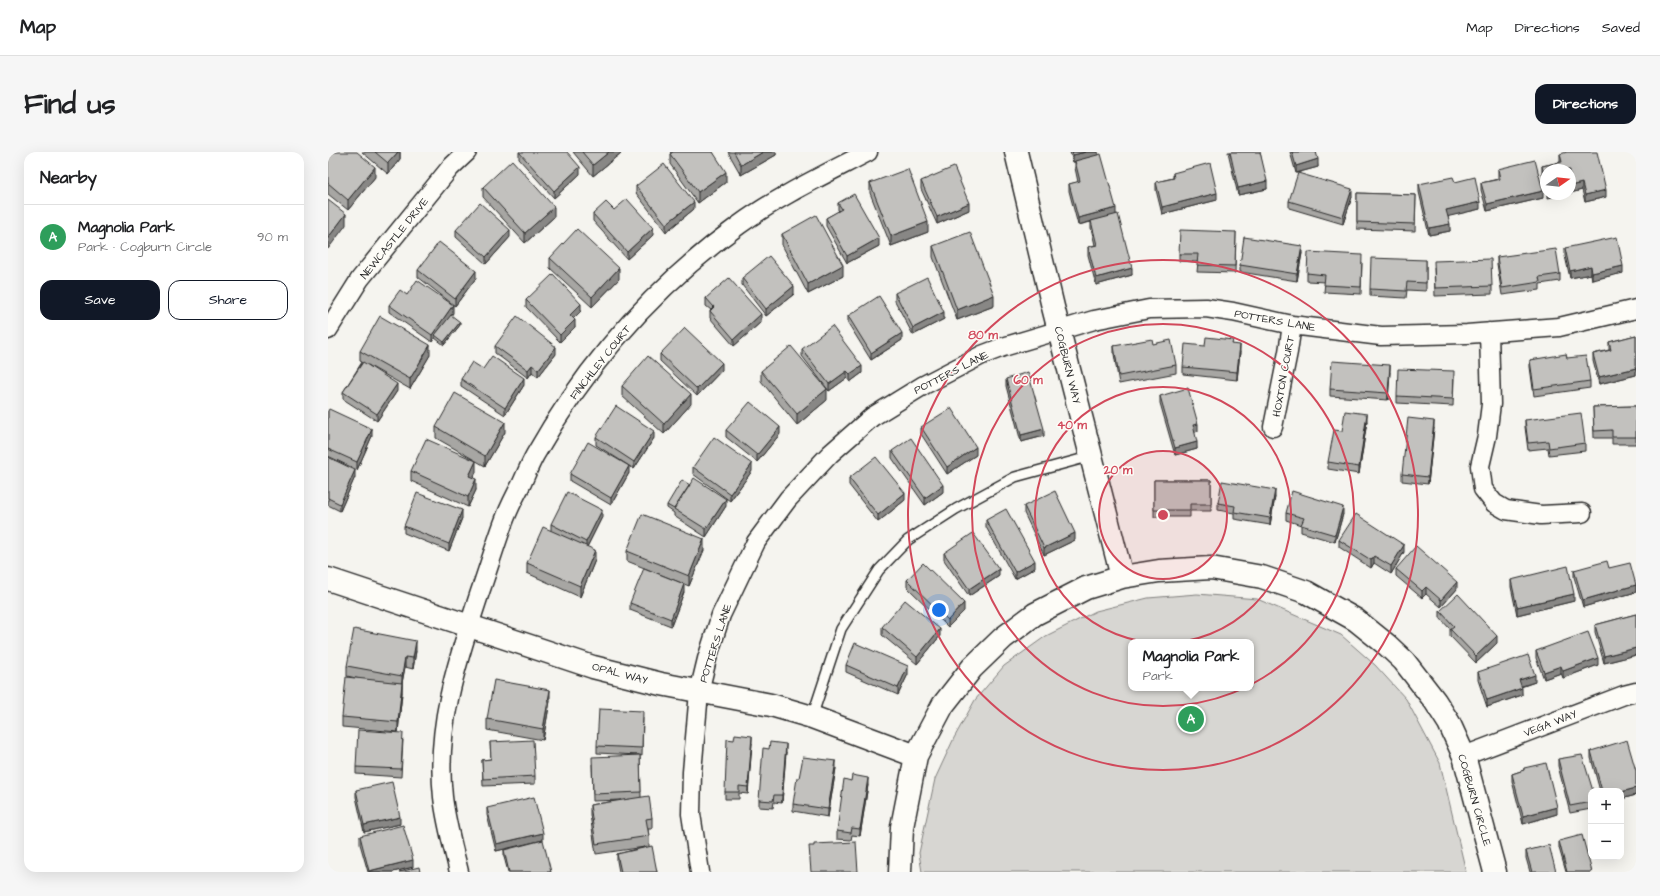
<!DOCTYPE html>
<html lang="en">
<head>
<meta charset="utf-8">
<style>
	:root { --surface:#fff; --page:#f6f6f6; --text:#202124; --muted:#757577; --line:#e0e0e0; --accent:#111827 }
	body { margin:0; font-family:"Architects Daughter",sans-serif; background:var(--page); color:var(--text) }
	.controls { position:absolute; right:12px; bottom:12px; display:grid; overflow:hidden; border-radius:8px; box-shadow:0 4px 16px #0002 }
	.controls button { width:36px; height:36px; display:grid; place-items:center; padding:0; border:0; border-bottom:1px solid var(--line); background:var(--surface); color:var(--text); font:20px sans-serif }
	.compass { position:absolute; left:1212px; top:12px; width:36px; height:36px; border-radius:50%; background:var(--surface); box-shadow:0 4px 16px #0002; rotate:76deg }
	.you { position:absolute; left:611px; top:458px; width:14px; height:14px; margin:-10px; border:3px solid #fff; border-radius:50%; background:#1a73e8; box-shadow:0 0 0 6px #1a73e833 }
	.badge { display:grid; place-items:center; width:26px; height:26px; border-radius:50%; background:var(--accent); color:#fff; font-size:13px; font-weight:700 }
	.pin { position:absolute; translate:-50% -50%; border:2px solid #fff; box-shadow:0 1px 4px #0006 }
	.popup { position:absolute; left:800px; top:487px; width:126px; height:52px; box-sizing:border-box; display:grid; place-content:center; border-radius:8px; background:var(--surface); filter:drop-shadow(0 1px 3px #0005); font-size:13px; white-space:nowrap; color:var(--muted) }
	.popup b { font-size:15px; color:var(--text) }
	.popup::after { content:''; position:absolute; left:50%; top:100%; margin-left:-8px; border:8px solid transparent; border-top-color:var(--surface) }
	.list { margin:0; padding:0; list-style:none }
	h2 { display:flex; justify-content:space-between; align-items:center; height:52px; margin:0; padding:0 16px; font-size:17px }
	h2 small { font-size:13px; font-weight:400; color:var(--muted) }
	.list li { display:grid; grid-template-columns:26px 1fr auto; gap:12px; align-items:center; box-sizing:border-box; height:64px; padding:0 16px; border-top:1px solid var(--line) }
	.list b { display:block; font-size:15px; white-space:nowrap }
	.list p { margin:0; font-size:13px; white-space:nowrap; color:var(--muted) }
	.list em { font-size:13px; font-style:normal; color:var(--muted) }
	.actions { display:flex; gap:8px; padding:12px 16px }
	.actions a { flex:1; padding:9px 0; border:1px solid var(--accent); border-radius:12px; text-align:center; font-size:14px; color:var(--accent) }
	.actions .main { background:var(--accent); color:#fff }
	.map { position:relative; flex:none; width:1308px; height:720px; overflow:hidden; border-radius:12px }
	header { display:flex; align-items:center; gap:24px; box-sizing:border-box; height:56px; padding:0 20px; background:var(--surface); border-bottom:1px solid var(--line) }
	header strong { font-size:19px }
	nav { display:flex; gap:22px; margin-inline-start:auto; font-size:14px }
	.intro { display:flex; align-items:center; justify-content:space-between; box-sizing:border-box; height:96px; padding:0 24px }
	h1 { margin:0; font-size:28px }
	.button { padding:10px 18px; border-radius:12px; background:var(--accent); color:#fff; font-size:14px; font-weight:700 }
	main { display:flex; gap:24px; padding:0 24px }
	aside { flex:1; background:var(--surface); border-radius:12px; box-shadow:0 4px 16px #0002 }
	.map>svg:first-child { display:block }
</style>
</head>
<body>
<header>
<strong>Map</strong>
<nav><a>Map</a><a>Directions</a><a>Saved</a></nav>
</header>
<div class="intro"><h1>Find us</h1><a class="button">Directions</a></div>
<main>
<aside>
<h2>Nearby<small></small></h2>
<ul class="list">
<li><span class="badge" style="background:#2e9e5b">A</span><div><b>Magnolia Park</b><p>Park · Cogburn Circle</p></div><em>90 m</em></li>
</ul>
<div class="actions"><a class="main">Save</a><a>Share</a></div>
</aside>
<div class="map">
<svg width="1308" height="720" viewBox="0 0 1308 720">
	<rect width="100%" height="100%" fill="#f5f4ef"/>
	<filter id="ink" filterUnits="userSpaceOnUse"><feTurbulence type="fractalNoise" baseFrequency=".025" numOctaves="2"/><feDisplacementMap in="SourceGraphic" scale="8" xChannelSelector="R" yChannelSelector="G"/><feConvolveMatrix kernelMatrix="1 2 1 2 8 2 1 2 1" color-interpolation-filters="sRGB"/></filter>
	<g filter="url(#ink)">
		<path fill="#d7d6d2" stroke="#81807e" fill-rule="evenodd" d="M869,442L929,447L1013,483L1047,513L1078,547L1112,611L1138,720H594L591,701L607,627L626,586L647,548L676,514L718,484L768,459L820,446ZM803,490H923V536H803Z"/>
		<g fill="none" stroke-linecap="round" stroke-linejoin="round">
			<defs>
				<path id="lane" d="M484,565L513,477L551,418L580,388L628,357L687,325L764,304"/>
				<path id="street" d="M0,178L32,127L122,16L139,0
					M1161,180L1163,252L1159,284L1152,314L1155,337L1166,351L1178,358L1213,363L1254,361
					M945,275L960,200L964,173
					M1136,604L1296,543L1308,540
					M131,720C125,695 118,671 115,645C107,573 130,507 152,440C160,417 167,394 175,372C180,358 187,344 194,331C198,322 202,312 207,303C258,213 327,134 411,73C451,44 496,23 540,0
					M372,720L363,662L364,620L371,540L379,507L393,463L428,390L460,347L502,302L544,265L596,233L654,203L675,195L766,168L821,157L878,156L905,160L964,173L1053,184L1139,182L1231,175L1308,157"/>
				<path id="secondary" d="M688,0L725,155L794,425
					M0,427L265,515L333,532L443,553L484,565L588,604
					M572,720L574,675L588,604L615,553L644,516L675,486L707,462L758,436L794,425L831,419L883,416L934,425L978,440L1028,468L1059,493L1076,509L1107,549L1121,571L1136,604L1167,720"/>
			</defs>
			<use href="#lane" stroke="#2b2b2b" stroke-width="12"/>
			<use href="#street" stroke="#2b2b2b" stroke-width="21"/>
			<use href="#secondary" stroke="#2b2b2b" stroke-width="25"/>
			<use href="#lane" stroke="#fdfcf7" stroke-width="9"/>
			<use href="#street" stroke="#fdfcf7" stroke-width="18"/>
			<use href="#secondary" stroke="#fdfcf7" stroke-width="22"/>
		</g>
		<path fill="#a7a6a3" stroke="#2b2b2b" d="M0,0L47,25L20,58L0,42Z
			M34,0H72V7L60,22Z
			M191,0L252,22L226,46L191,7Z
			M245,0H293V1L265,24Z
			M342,0H385L398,30L370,51L342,12V2L343,1Z
			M400,0H448V3L413,23Z
			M742,0H770V3L788,62L804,123L768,133L760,103V95L767,93L763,76V70L750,73L741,39V32L750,30L747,16V10H745Z
			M900,0H932L939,37L910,43Z
			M962,0H988L990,15L968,21Z
			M1232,2L1278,45L1257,50L1254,38L1242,41V18H1218V39L1214,22V14L1232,10Z
			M1170,17L1215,46L1159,59L1153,38V31L1170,27Z
			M845,21L889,48L834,62L828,38V30L845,26Z
			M593,29L641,58L609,72L593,37Z
			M1127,30L1152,57L1120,64L1122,79L1101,83L1091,40V32Z
			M542,31L600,80L563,94L542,41Z
			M308,34L366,57L338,80L308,41Z
			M155,35L226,65L197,91L155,45Z
			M1029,41L1088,43L1087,79L1029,77Z
			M1024,45L1015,72L961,56V49Z
			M510,51L551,94L519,111L498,74V66L511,59L510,58Z
			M265,62L325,83L299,107L265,69Z
			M128,78L182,85L158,112L128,85Z
			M908,80L907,121L869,120L870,110L851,109V102Z
			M454,82L515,124L480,142L454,93Z
			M605,94L666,154L629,168L605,105Z
			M1237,96L1295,121L1264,128L1263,122L1242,126L1237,104Z
			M974,101L969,129L912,120V113Z
			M1169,105L1232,122V129L1212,132V138L1174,143L1169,112Z
			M222,106L291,127L264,155L222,116Z
			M1098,108V139L1079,138L1078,146L1042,144V137Z
			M1034,110L1033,142L996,140L997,130L979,129V121Z
			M1106,116L1164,134V142L1107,144Z
			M90,118L148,126L127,154L90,125Z
			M414,126L466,142L438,164L414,133Z
			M567,141L616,167L585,183L567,149Z
			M79,143L125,161L121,166L132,173L116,193L107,186V185L104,190L61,160V153Z
			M378,146L433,170L406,194L382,166V159L383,158L378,154Z
			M198,148L253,159L245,167L247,175L232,190L198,155Z
			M520,164L574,188L543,208L520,171Z
			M1308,183V223L1271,232L1265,209V202L1281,198V190Z
			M825,192L848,213V221L791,232L786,202V194Z
			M905,192L912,200L909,228L855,222V215L877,194Z
			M167,194L228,202L210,225L204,220L200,226L167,201Z
			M474,197L534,221L522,230L519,226L501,239L474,204Z
			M32,199L102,203L82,237L40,213L69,239L49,269L15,247V240L34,210L32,209Z
			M332,202L394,218L369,244L332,209Z
			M1239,206L1262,229V236L1206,244L1202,215V208Z
			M155,217L196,233L177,263L133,234V227Z
			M433,219L499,248L469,273L433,229Z
			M1062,220L1060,248L1002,244V237Z
			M1126,226L1125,254L1069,251V244Z
			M678,227L716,284L693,290L678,234Z
			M294,234L363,252L336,282L294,244Z
			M832,244L870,279L866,280L869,297L847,303L832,251Z
			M1308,254V292H1284V286H1266L1265,255Z
			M0,259L44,284L29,318L0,304Z
			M1197,268L1257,291V299L1221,303L1220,296L1200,298L1197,275Z
			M1039,269L1031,322L1000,317V310Z
			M108,275L177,280L157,314L108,286Z
			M593,275L648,303L619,322L593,282Z
			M1106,276L1100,332L1074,329V322Z
			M398,278L452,282L429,310L398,285Z
			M268,285L326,286L306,317L268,293Z
			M564,299L615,340L597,353L564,306Z
			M0,305L27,325L12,359L0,353Z
			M365,315L424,319L402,349L365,322Z
			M83,319L148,320L145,326L148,338L140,355L83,329Z
			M301,321L283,353L242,329V322Z
			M521,326L577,348L550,370L521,333Z
			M826,328H883V359H862V365H826Z
			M947,345L942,373L906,367V361L890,358V351Z
			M339,353L398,354L378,385L346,364V361L339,356Z
			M696,354L747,388L716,403L696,361Z
			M958,361L1015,362L1007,390L973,380V373L958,368Z
			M274,365L259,395L267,408L252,445L199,421V411L223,378V372Z
			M134,366L121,399L76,381V374Z
			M658,368L707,416L687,427L658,375Z
			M1011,388L1076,400L1063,422L1046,411L1043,416L1011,395Z
			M376,398L361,434L299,409V399Z
			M616,401L671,424L641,444L616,408Z
			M1281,416L1308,432V440L1255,455L1246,425V418Z
			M1068,417L1129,437L1113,455L1098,442L1094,446L1068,424Z
			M579,428L636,459L620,475L579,435Z
			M1183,428L1246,449L1189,463L1183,435Z
			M356,440L343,474L302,458V451Z
			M1112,459L1169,491L1148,511L1122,484V477L1112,466Z
			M1308,462V503L1276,511L1267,480V473Z
			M554,475L612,484L589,512L554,483Z
			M88,499L85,517L77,515L74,531V541L70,580L14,575V565L32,527L19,524V514Z
			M1208,499L1270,513L1235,526L1233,521L1216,527L1208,506Z
			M518,513L580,522L570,543L518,520Z
			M1150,520L1207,530L1193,535L1194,543L1159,555L1150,528Z
			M222,549L215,588L159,578V567Z
			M315,566L314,604L312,603L313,645L324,666V677H320L321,684V694L329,720H291L289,709V702L317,695L268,702L262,663V653L293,648L265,649L264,612L311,603L269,601V594Z
			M75,588L73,625L28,622V615Z
			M162,590L207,624V632L155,634L154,608L163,607Z
			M424,591L420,642L411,641V647H397V640Z
			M1263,599L1308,619V643L1293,647V639H1272L1263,606Z
			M458,600L454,651L446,650L445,656L431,655V648Z
			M1230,607L1263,639V657L1242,661L1230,614Z
			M508,616L500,665L465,659V652Z
			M1196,616L1229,662L1195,672L1184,629V622L1196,618Z
			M523,629L540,633L532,684L524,683L523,688L509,687V679Z
			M28,638L72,672L36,680L28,645Z
			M159,656L215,688L168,699L159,663Z
			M32,684L85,715L65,720H40L32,692Z
			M1231,689L1264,720H1238L1231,696Z
			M176,698L223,720H180L176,705Z
			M1198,699L1228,720H1202L1198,706Z"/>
		<path fill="#888785" stroke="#2b2b2b" d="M70,0H72V7L60,22V11Z
			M281,0H293V1L265,24V13Z
			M435,0H448V3L413,23V13Z
			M758,0H770V4L745,10V3Z
			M990,7V15L968,21V14Z
			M47,15V25L20,58V48Z
			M252,15V22L226,46V39Z
			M398,20V30L370,51V40Z
			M939,29V37L910,43V36Z
			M1254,31V38L1242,41V34Z
			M1024,37V45L1015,72V65Z
			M1278,38V45L1257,50V43Z
			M1215,39V46L1159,59V52Z
			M889,41V48L834,62V55Z
			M1220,42H1238L1220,46Z
			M366,50V57L338,80V72Z
			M1152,50V57L1118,65V58Z
			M641,51V58L609,72V65Z
			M226,55V65L197,91V81Z
			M788,56V63L750,73V66Z
			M18,62V73L0,97V86Z
			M600,70V80L563,94V84Z
			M1122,72V79L1101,83V76Z
			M325,76V83L299,107V100Z
			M182,78V85L158,112V105Z
			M551,86V94L519,111V104Z
			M974,94V101L969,129V122Z
			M515,113V124L480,142V132Z
			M1263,114V122L1242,126V119Z
			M1295,114V121L1264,128V121Z
			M291,116V127L264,155V145Z
			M804,116V123L768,133V126Z
			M148,119V126L127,154V147Z
			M466,134V142L438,164V157Z
			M666,143V154L629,168V158Z
			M253,152V159L242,170V163Z
			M125,153V161L108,184L107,183V185L104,190V183Z
			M616,160V167L585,183V176Z
			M433,162V170L406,194V187Z
			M247,168V175L232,190V183Z
			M132,170V173L116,193V190Z
			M574,181V188L543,208V201Z
			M102,193V203L82,237V227Z
			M912,193V200L909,228V220Z
			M228,195V202L210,225V218Z
			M394,211V218L369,244V237Z
			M204,213V220L200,226V218Z
			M1062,213V220L1060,248V241Z
			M534,214V221L522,230V222Z
			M1308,216V223L1271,232V225Z
			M519,219V226L501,239V232Z
			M196,226V233L177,263V256Z
			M69,232V239L49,269V262Z
			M499,237V248L469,273V262Z
			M363,242V252L336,282V272Z
			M1039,262V269L1031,322V315Z
			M1106,269V276L1100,332V325Z
			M177,270V280L157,314V304Z
			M870,272V279L865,281V273Z
			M452,275V282L429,310V303Z
			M44,277V284L29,318V310Z
			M716,277V284L693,290V283Z
			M326,279V286L306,317V310Z
			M869,290V297L847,303V296Z
			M648,295V303L619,322V315Z
			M148,309V320L141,334V324Z
			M424,312V319L402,349V342Z
			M301,314V321L283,353V346Z
			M27,318V325L12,359V352Z
			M148,327V338L140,355V345Z
			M615,333V340L597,353V346Z
			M947,338V345L942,373V366Z
			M577,341V348L550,370V363Z
			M398,347V354L378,385V377Z
			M1015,355V362L1007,390V383Z
			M134,358V366L121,399V392Z
			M274,358V365L258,397V390Z
			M747,381V388L716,403V396Z
			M376,387V398L361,434V424Z
			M1076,393V400L1063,422V414Z
			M267,398V408L252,445V434Z
			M1046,404V411L1043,416V408Z
			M707,409V416L687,427V420Z
			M671,417V424L641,444V437Z
			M1129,430V437L1113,455V448Z
			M356,432V440L343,474V467Z
			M1308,433V440L1255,455V448Z
			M1098,435V442L1094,446V439Z
			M1246,442V449L1189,463V455Z
			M636,451V459L620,475V468Z
			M612,477V484L589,512V505Z
			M1169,484V491L1148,511V504Z
			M88,489V499L85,517V506Z
			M1308,496V503L1276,511V504Z
			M77,505V515L74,531V541L70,580V570L74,534V524Z
			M1270,506V513L1235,526V519Z
			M580,514V522L570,543V536Z
			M1233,514V521L1216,527V520Z
			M1207,523V530L1191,535V528Z
			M1194,536V543L1159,555V548Z
			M222,538V549L215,588V577Z
			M424,584V591L420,642V635Z
			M458,592V600L454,651V643Z
			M508,609V616L500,665V657Z
			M540,626V633L532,684V677Z
			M1308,636V643L1293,647V640Z
			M1229,655V662L1195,672V664Z
			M72,665V672L36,680V673Z
			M215,681V688L168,699V692Z
			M85,708V715L65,720H41V719Z"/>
		<path fill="#c2c1be" stroke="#2b2b2b" d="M0,0H29L47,15L20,48L0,31Z
			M47,0H70L60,11Z
			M191,0H239L252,15L226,39Z
			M254,0H281L265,13Z
			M345,0H385L398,20L370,40L342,2Z
			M406,0H435L413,13Z
			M744,0H758L745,3Z
			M902,0H932L939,29L910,36Z
			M964,0H988L990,7L968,14Z
			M1239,0H1269L1278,38L1257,43L1254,31L1242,34V18H1218V31L1214,14L1234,10L1232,2Z
			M773,2L788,56L750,66L741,32L752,29L747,9Z
			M184,8L226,55L197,81L155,35Z
			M1207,8L1215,39L1159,52L1153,31L1172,27L1170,17Z
			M882,11L889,41L834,55L828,30L846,26L845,21Z
			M336,12L366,50L338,72L308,34Z
			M626,15L641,51L609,65L593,29Z
			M580,17L600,70L563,84L542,31Z
			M970,21L1024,37L1015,65L961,49Z
			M1125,25L1127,30L1147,25L1152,50L1118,58L1122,72L1101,76L1091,32Z
			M1029,41L1088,43L1087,72L1029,70Z
			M526,42L551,86L519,104L498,66L514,57L510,51Z
			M299,47L325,76L299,100L265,62L278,50L286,58Z
			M0,48L18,62L0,86Z
			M152,51L182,78L158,105L128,78Z
			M790,62L804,116L768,126L760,95L769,93L763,69Z
			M488,63L515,113L480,132L454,82Z
			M249,77L291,116L264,145L222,106Z
			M852,78L908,80L907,114L869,113L870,102H851Z
			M642,80L666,143L629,158L605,94Z
			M916,85L974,94L969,122L912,113Z
			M1289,85L1295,114L1264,121L1263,114L1242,119L1237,96Z
			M111,90L148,119L127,147L90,118Z
			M1228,97L1232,122L1211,125L1212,130L1174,136L1169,105Z
			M980,100L1034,103L1033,135L996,133L997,123L979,121Z
			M441,104L466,134L438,157L414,126Z
			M1043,106L1098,108V131L1079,130L1078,139L1042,137Z
			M1163,107L1164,134L1107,136L1106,109Z
			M225,122L253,152L242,163L247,168L232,183L198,148Z
			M599,125L616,160L585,176L567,141Z
			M401,126L433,162L406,187L382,159L386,155L378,146Z
			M89,128L125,153L104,183L61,153L72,138L79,143Z
			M551,144L574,181L543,201L520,164Z
			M123,163L132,170L116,190L107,183Z
			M52,164L102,193L82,227L32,199Z
			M189,164L228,195L210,218L204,213L200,218L167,194Z
			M504,174L534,214L522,222L519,219L501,232L474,197Z
			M357,176L394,211L369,237L332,202Z
			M1308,183V216L1271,225L1265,202L1283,198L1281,190Z
			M878,185L905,188L904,192L912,193L909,220L855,215L857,192L877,194Z
			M824,187L825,192L843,188L848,213L791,224L786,194Z
			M463,194L499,237L469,262L433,219Z
			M1238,202L1239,206L1258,204L1262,229L1206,237L1202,208Z
			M164,204L196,226L177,256L133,227L144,210L155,217Z
			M320,204L363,242L336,272L294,234Z
			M1004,209L1062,213L1060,241L1002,237Z
			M35,210L69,232L49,262L15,240Z
			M1070,217L1126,219L1125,247L1069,244Z
			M700,220L716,277L693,283L678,227Z
			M860,236L870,272L865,273L869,290L847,296L832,244Z
			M127,241L177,270L157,304L108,275Z
			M422,250L452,275L429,303L398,278Z
			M288,254L326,279L306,310L268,285Z
			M1308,254V285H1284V278L1266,279L1265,255Z
			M623,256L648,295L619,315L593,275Z
			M1,257L44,277L29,310L0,297V259Z
			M1017,259L1039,262L1031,315L1000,310L1006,278L1014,279Z
			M1253,261L1257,291L1221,296L1220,289L1200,291L1197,268Z
			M1080,266L1106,269L1100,325L1074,322Z
			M386,285L424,312L402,342L365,315Z
			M583,286L615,333L597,346L564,299Z
			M98,287L148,309L141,324L148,327L140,345L83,319Z
			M260,290L301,314L283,346L242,322Z
			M0,305L27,318L12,352L0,346Z
			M548,305L577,341L550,363L521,326Z
			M366,326L398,347L378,377L346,357Z
			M354,328L362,333L346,357L339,353Z
			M826,328H883V352H862V358H826Z
			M894,329L947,338L942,366L906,360L907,354L890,351Z
			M727,339L747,381L716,396L696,354Z
			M964,339L1015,355L1007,383L973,373L976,366L958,361Z
			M239,340L274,358L258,390L223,372Z
			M89,341L134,358L121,392L76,374Z
			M678,357L707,409L687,420L658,368Z
			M314,362L376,387L361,424L299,399Z
			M1028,362L1076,393L1063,414L1046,404L1043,408L1011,388Z
			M215,375L267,398L252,434L199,411Z
			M645,381L671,417L641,437L616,401Z
			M1088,394L1129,430L1113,448L1098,435L1094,439L1068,417Z
			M1279,409L1281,416L1302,411L1308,433L1255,448L1246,418Z
			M595,411L636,451L620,468L579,428Z
			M1240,414L1246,442L1189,455L1183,428Z
			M316,416L356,432L343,467L302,451Z
			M1130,442L1169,484L1148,504L1122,477L1126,474L1112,459Z
			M577,448L612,477L589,505L554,475Z
			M1308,462V496L1276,504L1267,473Z
			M26,477L88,489L85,506L77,505L74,524L19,514Z
			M1260,480L1270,506L1235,519L1233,514L1216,520L1208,499Z
			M527,491L580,514L570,536L518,513Z
			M1200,503L1207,523L1191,528L1194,536L1159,548L1150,520Z
			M18,525L74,531L70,570L14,565Z
			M166,528L222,538L215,577L159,567Z
			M271,557L315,559L314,596L269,594Z
			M30,578L75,581L73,617L28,615Z
			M407,582L424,584L420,635L411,634V640H397L399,587L406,588Z
			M205,588L207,624L155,627L154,608L163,607L162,590Z
			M1299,588L1308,619V636L1293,640V639H1274L1263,599Z
			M442,590L458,592L454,643H446L445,649L431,648L435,596L441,597Z
			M312,603L313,640L265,642L264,605Z
			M1254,603L1265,639H1263V650L1242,654L1230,607Z
			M475,605L508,609L500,657L465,652L469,626H471Z
			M1218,611L1229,655L1195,664L1184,622L1196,618V616Z
			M524,623L540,626L532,677L524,676L523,681L509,679L516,627L523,629Z
			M64,630L72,665L36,673L28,638Z
			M321,644L324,666L318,667L321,684L268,692L262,653Z
			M206,645L215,681L168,692L159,656Z
			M75,673L85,708L41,719L32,684Z
			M1254,683L1264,720H1239L1231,689Z
			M215,688L223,720H181L176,698Z
			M528,690L530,720H483L481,694H486V692Z
			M1221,693L1228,720H1204L1198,699Z
			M324,694L329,720H293L289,702Z
			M91,715L92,720H71Z"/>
	</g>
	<circle cx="835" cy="363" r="64" fill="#d1495b" fill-opacity=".12"/>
	<g fill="none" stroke="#d1495b" stroke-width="2">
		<circle cx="835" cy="363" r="64"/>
		<circle cx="835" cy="363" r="128"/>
		<circle cx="835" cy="363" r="191"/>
		<circle cx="835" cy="363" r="255"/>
	</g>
	<g text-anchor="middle" stroke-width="3" stroke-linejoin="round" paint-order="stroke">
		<g font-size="11" fill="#2b2b2b" stroke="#fdfcf7">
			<text transform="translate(66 86) rotate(-51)" y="4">NEWCASTLE DRIVE</text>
			<text transform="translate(947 168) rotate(10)" y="4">POTTERS LANE</text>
			<text transform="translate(272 210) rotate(-52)" y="4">FINCHLEY COURT</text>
			<text transform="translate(740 213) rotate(76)" y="4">COGBURN WAY</text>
			<text transform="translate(623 220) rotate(-27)" y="4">POTTERS LANE</text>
			<text transform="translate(955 224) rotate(-80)" y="4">HOXTON COURT</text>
			<text transform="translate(387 491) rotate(-72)" y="4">POTTERS LANE</text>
			<text transform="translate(292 521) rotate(15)" y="4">OPAL WAY</text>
			<text transform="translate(1222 571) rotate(-21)" y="4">VEGA WAY</text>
			<text transform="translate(1147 648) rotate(74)" y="4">COGBURN CIRCLE</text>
		</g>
	</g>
	<circle cx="835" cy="363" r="6" fill="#d1495b" stroke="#fdfcf7" stroke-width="2"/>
	<g font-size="12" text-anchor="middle" font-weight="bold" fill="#d1495b" stroke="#fdfcf7" stroke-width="3" stroke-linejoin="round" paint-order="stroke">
		<text x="655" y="187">80 m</text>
		<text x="700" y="232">60 m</text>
		<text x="744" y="277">40 m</text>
		<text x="790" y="322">20 m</text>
	</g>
</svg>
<div class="controls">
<button>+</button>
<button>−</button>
</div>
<svg class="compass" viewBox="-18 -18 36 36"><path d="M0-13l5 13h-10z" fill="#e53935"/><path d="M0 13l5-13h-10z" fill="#757577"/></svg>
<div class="you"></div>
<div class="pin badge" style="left:863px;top:567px;background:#2e9e5b">A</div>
<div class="popup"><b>Magnolia Park</b>Park</div>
</div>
</main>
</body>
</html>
